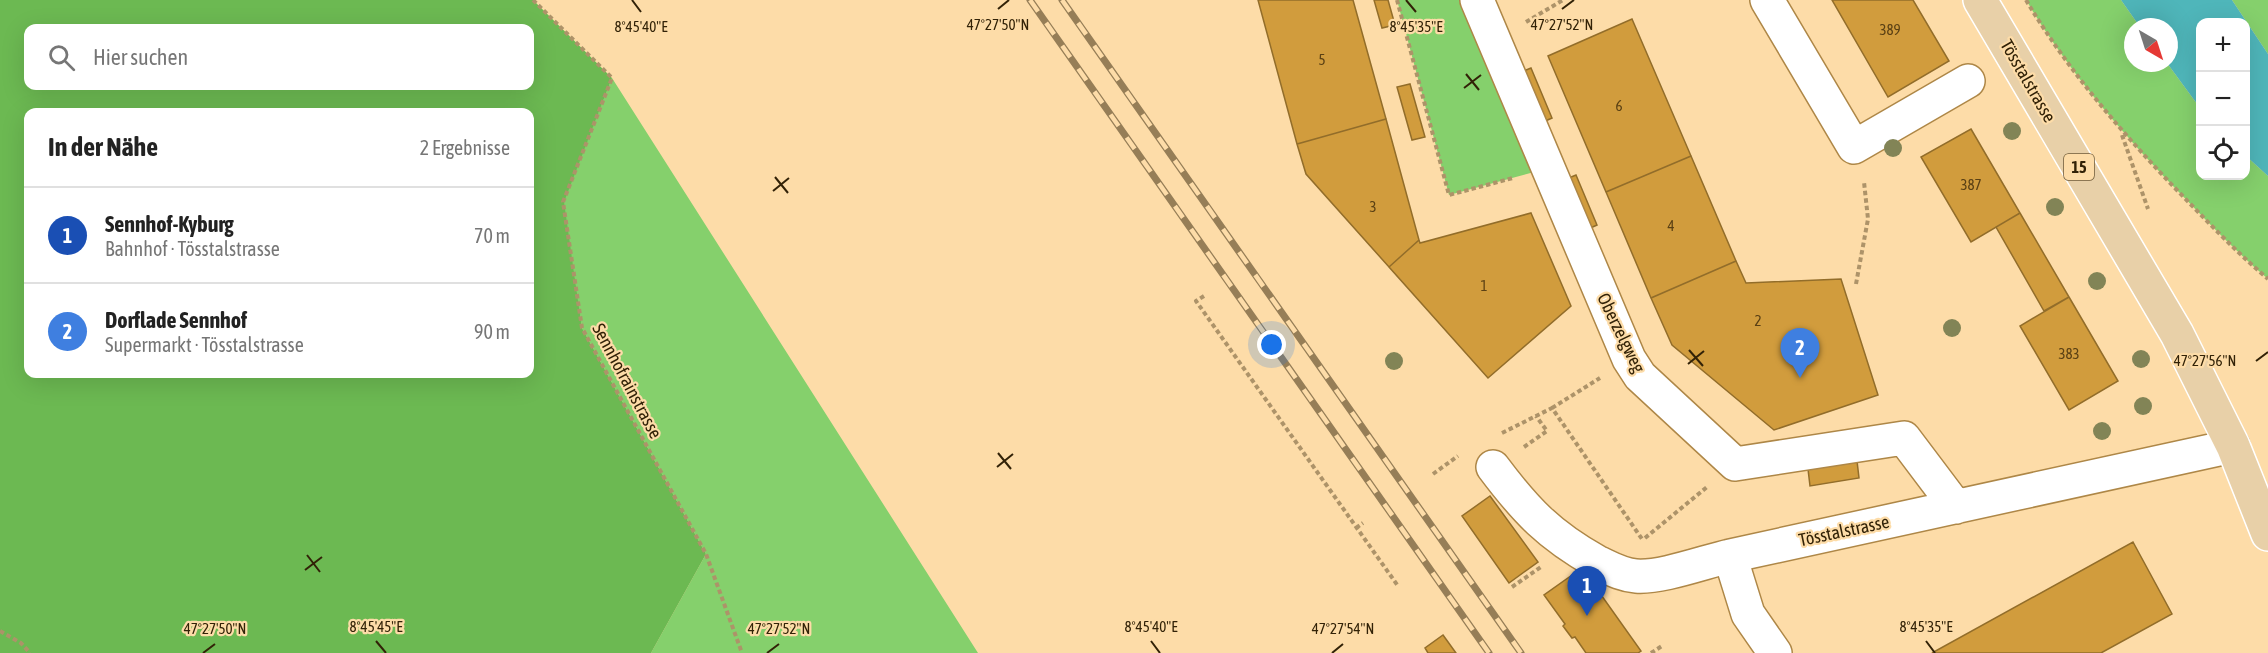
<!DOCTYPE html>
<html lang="de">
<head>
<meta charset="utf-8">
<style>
	:root { --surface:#fff; --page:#f2f2f2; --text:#222; --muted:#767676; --line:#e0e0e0; --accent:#0b8043 }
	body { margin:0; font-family:"Asap Condensed",sans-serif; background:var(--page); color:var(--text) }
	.controls { position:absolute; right:18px; top:18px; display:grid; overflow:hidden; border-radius:12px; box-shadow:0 6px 24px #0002 }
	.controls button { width:54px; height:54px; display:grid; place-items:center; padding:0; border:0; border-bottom:2px solid var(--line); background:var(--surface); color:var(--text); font:30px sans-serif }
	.compass { position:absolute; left:2124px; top:18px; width:54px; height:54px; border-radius:50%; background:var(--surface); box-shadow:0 6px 24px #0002; rotate:141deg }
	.you { position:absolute; left:1272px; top:345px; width:21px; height:21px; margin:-15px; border:4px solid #fff; border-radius:50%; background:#1a73e8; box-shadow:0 0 0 9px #1a73e833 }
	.badge { display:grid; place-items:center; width:39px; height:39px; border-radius:50%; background:var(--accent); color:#fff; font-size:20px; font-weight:700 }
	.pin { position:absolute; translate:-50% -50px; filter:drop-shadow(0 2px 3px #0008) }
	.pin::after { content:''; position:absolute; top:32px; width:21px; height:18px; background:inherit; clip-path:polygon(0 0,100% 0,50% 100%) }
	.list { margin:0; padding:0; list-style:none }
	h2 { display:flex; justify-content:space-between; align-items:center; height:78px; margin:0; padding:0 24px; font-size:26px }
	h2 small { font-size:20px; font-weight:400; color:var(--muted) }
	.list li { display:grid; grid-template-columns:39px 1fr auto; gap:18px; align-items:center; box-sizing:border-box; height:96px; padding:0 24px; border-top:2px solid var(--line) }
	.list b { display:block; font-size:22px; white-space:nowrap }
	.list p { margin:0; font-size:20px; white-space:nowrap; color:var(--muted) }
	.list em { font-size:20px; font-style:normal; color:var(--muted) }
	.icon { flex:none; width:33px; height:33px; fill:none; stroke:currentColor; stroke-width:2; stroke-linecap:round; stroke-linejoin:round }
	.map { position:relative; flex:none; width:2268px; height:653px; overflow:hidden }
	.search { position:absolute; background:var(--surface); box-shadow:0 6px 24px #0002; left:24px; top:24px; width:510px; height:66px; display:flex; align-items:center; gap:15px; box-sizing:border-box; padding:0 21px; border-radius:12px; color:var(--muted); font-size:22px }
	.panel { position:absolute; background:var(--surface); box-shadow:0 6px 24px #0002; left:24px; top:108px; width:510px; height:270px; border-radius:12px }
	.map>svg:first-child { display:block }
</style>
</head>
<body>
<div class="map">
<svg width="2268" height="653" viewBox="0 0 2268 653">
	<rect width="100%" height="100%" fill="#fddca8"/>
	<path fill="#85d06c" d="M1397,0H1477L1549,168L1449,195Z
		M2026,0H2121L2140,27H2133V63H2167L2200,108V176H2246V156L2268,176V279C2234,250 2204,218 2173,186C2118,128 2067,69 2026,0Z
		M2232,0H2268V54Z
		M612,78L978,653H651L706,554L582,328L563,202Z"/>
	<path fill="#6cb952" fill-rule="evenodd" d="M0,0H533L612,78L564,202L582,328L706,554L651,653H0ZM28,28H530V86H28ZM28,112H530V374H28Z"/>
	<path fill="#4fb6ba" d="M2121,0H2232L2268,54V176L2246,156V22H2200V108L2167,63H2169V27H2140Z"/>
	<path fill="#d19c3d" stroke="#926d2a" stroke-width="1.5" d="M1258,0H1353L1386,119L1297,144Z
		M1374,0H1388L1395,25L1382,28Z
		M1832,0H1913L1949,61L1888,97Z
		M1632,19L1691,156L1606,192L1548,56Z
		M1531,68L1552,118L1541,123L1519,73Z
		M1410,84L1425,137L1412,140L1397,87Z
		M1386,119L1419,240L1389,267L1306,174L1297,144Z
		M1971,129L2020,213L1971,242L1921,157Z
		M1691,156L1736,261L1651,298L1606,192Z
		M1576,175L1597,225L1586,230L1564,180Z
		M1531,213L1571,306L1488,378L1389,267L1419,240L1420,243Z
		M2020,213L2069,297L2044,311L1996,227Z
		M1736,261L1746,283L1841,279L1878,395L1774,430L1672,345L1651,298Z
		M2069,297L2118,381L2069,410L2020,326Z
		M1857,461L1859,478L1810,486L1808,469Z
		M1490,496L1538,562L1509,583L1462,516Z
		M2133,542L2172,614L2101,653H1932Z
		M1582,568L1641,651L1638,653H1586L1575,637L1572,638L1563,626L1565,624L1544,595Z
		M1443,635L1456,653H1428L1425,648Z"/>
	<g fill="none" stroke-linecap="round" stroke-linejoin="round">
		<defs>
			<path id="minor" d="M1477,0L1629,359L1640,376L1735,464L1904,438L1956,507
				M1767,0L1854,147L1968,81
				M1493,467C1526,511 1549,535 1597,562C1610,568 1621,575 1636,576C1661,578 1704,562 1730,556L2233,446
				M1730,556L1748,614L1775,653"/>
			<path id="major" d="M1980,0L2177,334L2233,446L2268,534"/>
		</defs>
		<use href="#minor" stroke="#ae8747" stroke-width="36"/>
		<use href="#major" stroke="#fff" stroke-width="36"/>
		<path stroke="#ad9369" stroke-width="4" stroke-dasharray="4.5 3" stroke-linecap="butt" d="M533,0L612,78L563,202L582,328L706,554L742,653
			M1397,0L1449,195L1513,178
			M2026,0C2067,69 2118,128 2173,186C2204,218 2234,250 2268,279
			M1526,22L1563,0
			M2122,135L2148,209
			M1856,284L1868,219L1864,182
			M1204,296L1196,301L1398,586
			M1552,408L1600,378
			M1502,433L1552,408L1642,539
			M1524,447L1547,431L1536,416
			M1433,474L1458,456
			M1356,528L1363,523
			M1645,538L1707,487
			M1512,587L1541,567
			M0,631L21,643L30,653
			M1651,653L1662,646"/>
		<use href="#minor" stroke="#fff" stroke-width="33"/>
		<use href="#major" stroke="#e8d0a8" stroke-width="33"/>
		<defs>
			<path id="rail" d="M1030,0L1489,653
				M1062,0L1521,653"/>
		</defs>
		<use href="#rail" stroke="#967e57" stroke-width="7"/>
		<use href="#rail" stroke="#fddca8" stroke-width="4.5" stroke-dasharray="14" stroke-linecap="butt"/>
	</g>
	<g fill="#828456">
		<circle cx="2012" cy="131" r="9"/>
		<circle cx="1893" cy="148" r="9"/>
		<circle cx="2055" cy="207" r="9"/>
		<circle cx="2097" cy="281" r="9"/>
		<circle cx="1952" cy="328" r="9"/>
		<circle cx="2141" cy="359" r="9"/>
		<circle cx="1394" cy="361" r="9"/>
		<circle cx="2143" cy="406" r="9"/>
		<circle cx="2102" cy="431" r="9"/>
	</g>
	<path fill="none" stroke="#322207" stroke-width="2" d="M632,0L641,12M1406,0L1416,12M998,9L1009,0M1562,9L1574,0M1466,74L1479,90M1464,88L1481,75M775,177L788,193M773,191L789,178M1689,350L1703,366M2256,361L2268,352M1688,364L1704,351M998,453L1011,469M997,467L1013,454M307,555L320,572M305,570L322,557M376,641L386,653M1151,641L1160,653M1926,641L1935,653M203,653L215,644M767,653L779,644M1332,653L1343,644"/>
	<g text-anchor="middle" stroke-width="4.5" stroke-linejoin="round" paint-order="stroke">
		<g font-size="15" fill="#5a4014">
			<text x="1890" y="35">389</text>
			<text x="1322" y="65">5</text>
			<text x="1619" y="111">6</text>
			<text x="1971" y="190">387</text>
			<text x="1373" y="212">3</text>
			<text x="1671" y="231">4</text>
			<text x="1484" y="291">1</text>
			<text x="1758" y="326">2</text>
			<text x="2069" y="359">383</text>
		</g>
		<rect fill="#fddca8" stroke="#6f5a37" stroke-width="1.5" x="2064" y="154" width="30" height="26" rx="4.5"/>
		<g font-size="16" font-weight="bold" fill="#322207">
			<text x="2079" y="173">15</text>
		</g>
		<g font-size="18" fill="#322207" stroke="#fddca8">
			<text transform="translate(2028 81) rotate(60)" y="6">Tösstalstrasse</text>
			<text transform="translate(1621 333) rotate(64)" y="6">Oberzelgweg</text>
			<text transform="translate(627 381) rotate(62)" y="6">Sennhofrainstrasse</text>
			<text transform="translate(1844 531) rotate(-12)" y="6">Tösstalstrasse</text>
		</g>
	</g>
	<g font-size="15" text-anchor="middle" fill="#322207" stroke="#fddca8" stroke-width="4.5" stroke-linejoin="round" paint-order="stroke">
		<text x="998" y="30">47°27'50"N</text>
		<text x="1562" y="30">47°27'52"N</text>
		<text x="641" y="32">8°45'40"E</text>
		<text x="1416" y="32">8°45'35"E</text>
		<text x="2205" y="366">47°27'56"N</text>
		<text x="376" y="632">8°45'45"E</text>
		<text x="1151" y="632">8°45'40"E</text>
		<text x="1926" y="632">8°45'35"E</text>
		<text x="215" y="634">47°27'50"N</text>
		<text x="779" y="634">47°27'52"N</text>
		<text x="1343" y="634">47°27'54"N</text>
	</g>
</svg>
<div class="controls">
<button>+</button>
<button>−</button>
<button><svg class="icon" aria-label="locate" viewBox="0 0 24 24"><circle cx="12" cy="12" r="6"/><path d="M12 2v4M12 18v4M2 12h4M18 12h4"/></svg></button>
</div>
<svg class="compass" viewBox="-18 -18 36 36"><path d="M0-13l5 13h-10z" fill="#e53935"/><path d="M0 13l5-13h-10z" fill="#767676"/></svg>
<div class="you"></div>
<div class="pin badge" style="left:1587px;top:616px;background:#1a4fb4">1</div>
<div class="pin badge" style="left:1800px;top:378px;background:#3f7fe0">2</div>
<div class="search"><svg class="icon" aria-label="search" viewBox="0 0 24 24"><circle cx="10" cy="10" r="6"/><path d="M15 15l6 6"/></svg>Hier suchen</div>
<section class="panel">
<h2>In der Nähe<small>2 Ergebnisse</small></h2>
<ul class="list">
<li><span class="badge" style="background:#1a4fb4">1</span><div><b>Sennhof-Kyburg</b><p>Bahnhof · Tösstalstrasse</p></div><em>70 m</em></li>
<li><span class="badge" style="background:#3f7fe0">2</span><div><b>Dorflade Sennhof</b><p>Supermarkt · Tösstalstrasse</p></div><em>90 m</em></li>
</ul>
</section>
</div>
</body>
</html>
